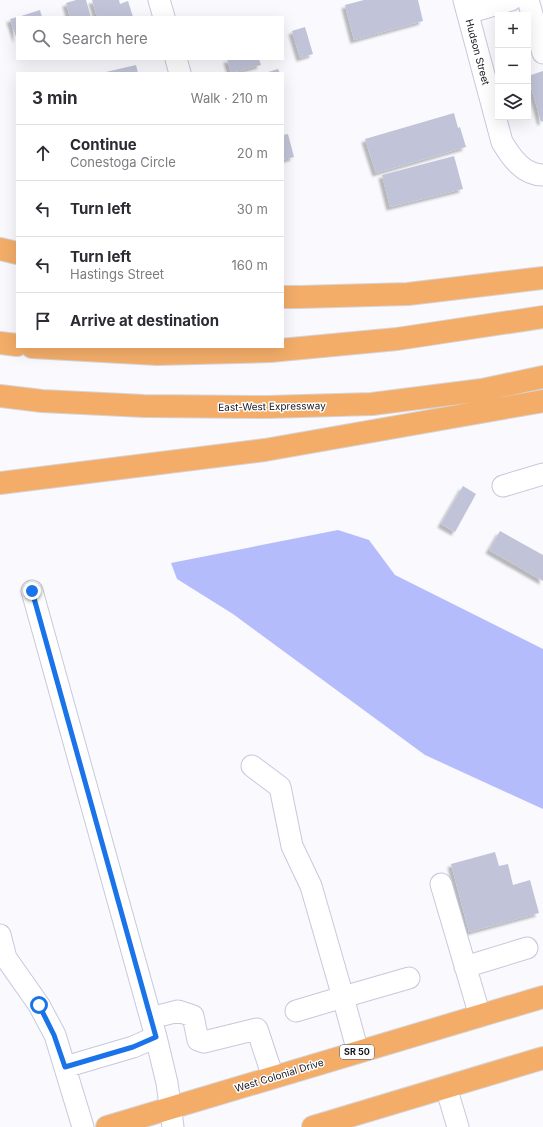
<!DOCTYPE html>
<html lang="en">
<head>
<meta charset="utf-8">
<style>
	:root { --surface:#fff; --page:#f7f7f7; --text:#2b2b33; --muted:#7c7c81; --line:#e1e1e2 }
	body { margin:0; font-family:Inter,sans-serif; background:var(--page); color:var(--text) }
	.controls { position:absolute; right:12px; top:12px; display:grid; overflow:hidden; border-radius:0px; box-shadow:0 4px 16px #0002 }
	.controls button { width:36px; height:36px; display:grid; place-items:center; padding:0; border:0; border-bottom:1px solid var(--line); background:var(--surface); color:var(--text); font:20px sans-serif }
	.stop { position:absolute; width:12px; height:12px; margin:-9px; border:3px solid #1a73e8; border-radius:50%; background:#fff }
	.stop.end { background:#1a73e8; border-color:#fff; box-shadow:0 1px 4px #0008 }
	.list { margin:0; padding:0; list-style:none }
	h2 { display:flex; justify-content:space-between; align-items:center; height:52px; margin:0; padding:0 16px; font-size:17px }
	h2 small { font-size:13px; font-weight:400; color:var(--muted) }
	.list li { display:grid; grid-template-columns:26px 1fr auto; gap:12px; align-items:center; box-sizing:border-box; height:56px; padding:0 16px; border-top:1px solid var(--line) }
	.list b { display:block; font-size:15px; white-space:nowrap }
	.list p { margin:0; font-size:13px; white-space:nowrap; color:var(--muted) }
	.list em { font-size:13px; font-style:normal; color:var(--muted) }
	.icon { flex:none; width:22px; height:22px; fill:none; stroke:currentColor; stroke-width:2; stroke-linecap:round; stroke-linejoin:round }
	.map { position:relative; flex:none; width:543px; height:1127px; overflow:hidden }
	.search { position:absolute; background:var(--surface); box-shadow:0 4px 16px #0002; left:16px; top:16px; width:268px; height:44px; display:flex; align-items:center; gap:10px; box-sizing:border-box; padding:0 14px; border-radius:0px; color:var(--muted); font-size:15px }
	.panel { position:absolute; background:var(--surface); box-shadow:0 4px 16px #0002; left:16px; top:72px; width:268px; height:276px; border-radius:0px }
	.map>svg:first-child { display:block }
</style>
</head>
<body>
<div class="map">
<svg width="543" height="1127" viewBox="0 0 543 1127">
	<defs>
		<filter id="shadow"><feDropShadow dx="-3.5" dy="3.5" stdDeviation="1" flood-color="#0004"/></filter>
	</defs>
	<rect width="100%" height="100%" fill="#f9f9fe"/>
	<path fill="#b5bcfc" d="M338,530L369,540L395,575L543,649V809L425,755L233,614L177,579L171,563Z"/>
	<path fill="#c1c4d8" filter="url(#shadow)" d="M76,0H86L91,17H70L66,3Z
		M92,0H119L120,4L128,1L133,17H97Z
		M364,0H418L423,21L354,40L345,5Z
		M40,10L42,17H18Z
		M17,17V40L10,19Z
		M305,27L313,54L300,58L292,31Z
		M227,59H259L261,65L231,73Z
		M136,65L138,73H106V72Z
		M278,69L280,73H265Z
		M543,71V121L541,122L528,76Z
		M454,113L458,128L460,127L466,147L376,173L365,139Z
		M288,134L294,157L283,160V135Z
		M454,156L463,189L390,207L382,175Z
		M463,486L476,494L455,532L441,524Z
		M500,531L543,555V581L489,550Z
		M495,852L499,866L508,864L513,885L530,880L539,913L469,932L451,864Z"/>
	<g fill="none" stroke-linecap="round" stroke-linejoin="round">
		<defs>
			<path id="minor" d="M159,0L164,17
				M464,0L502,142C511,157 523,175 543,175
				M528,0L543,53
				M468,13L511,0
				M176,59L180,73
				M503,486L543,474
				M32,591L156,1037L167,1083L173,1127
				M252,766L280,787L292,846L311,886L343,997L296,1011
				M441,884L480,1016
				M0,935L6,958L39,1005L55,1035L83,1127
				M465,967L527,948
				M151,1018L178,1011L193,1016L198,1040L204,1042L257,1029L273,1077
				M358,1052L343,997L409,978
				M65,1067L133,1047L156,1037
				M446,1087L458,1127"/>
			<path id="highway" d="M0,249L17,253
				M283,297H300L408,294L543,278
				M0,343L17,345
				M32,347L157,354L270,351L397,339L543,317
				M0,396L42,401L144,406L268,407L372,404L482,390L543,377
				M0,483L265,450L543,401
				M107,1127L543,997
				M313,1127L543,1058"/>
		</defs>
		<use href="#minor" stroke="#c6c9de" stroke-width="23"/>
		<use href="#highway" stroke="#d5d5d7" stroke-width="24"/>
		<use href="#minor" stroke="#fff" stroke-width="21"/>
		<use href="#highway" stroke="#f3ad69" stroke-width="22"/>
	</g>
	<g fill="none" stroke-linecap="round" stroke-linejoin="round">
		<path stroke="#1a73e8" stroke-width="5" d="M32,591L156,1037L133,1047L65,1067L54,1035L39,1005"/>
	</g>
	<g text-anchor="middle" stroke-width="3" stroke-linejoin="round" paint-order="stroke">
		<rect fill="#fff" stroke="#5c5d62" stroke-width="1" x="340" y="1045" width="34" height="14" rx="3"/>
		<g font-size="9" font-weight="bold" fill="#16171f">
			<text x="357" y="1055">SR 50</text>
		</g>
		<g font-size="10" fill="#16171f" stroke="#fff">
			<text transform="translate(478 52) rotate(75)" y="4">Hudson Street</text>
			<text transform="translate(272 406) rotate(-1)" y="4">East-West Expressway</text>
			<text transform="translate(279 1075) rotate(-17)" y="4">West Colonial Drive</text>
		</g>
	</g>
</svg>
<div class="controls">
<button>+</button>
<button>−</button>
<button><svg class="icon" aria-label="layers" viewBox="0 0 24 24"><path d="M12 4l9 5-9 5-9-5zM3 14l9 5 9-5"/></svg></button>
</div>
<div class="stop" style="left:39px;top:1005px"></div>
<div class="stop end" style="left:32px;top:591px"></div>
<div class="search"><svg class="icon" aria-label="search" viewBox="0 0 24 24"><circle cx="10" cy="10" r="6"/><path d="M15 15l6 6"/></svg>Search here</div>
<section class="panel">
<h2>3 min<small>Walk · 210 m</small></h2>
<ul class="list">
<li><svg class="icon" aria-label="ahead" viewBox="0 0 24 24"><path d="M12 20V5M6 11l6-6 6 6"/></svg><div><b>Continue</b><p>Conestoga Circle</p></div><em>20 m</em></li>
<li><svg class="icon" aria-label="left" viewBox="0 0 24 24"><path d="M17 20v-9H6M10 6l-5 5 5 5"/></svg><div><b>Turn left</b></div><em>30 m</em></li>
<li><svg class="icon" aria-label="left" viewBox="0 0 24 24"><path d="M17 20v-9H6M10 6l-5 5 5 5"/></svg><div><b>Turn left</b><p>Hastings Street</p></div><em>160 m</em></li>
<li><svg class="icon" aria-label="arrive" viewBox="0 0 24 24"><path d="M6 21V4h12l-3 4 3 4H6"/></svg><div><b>Arrive at destination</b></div></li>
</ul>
</section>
</div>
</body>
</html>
